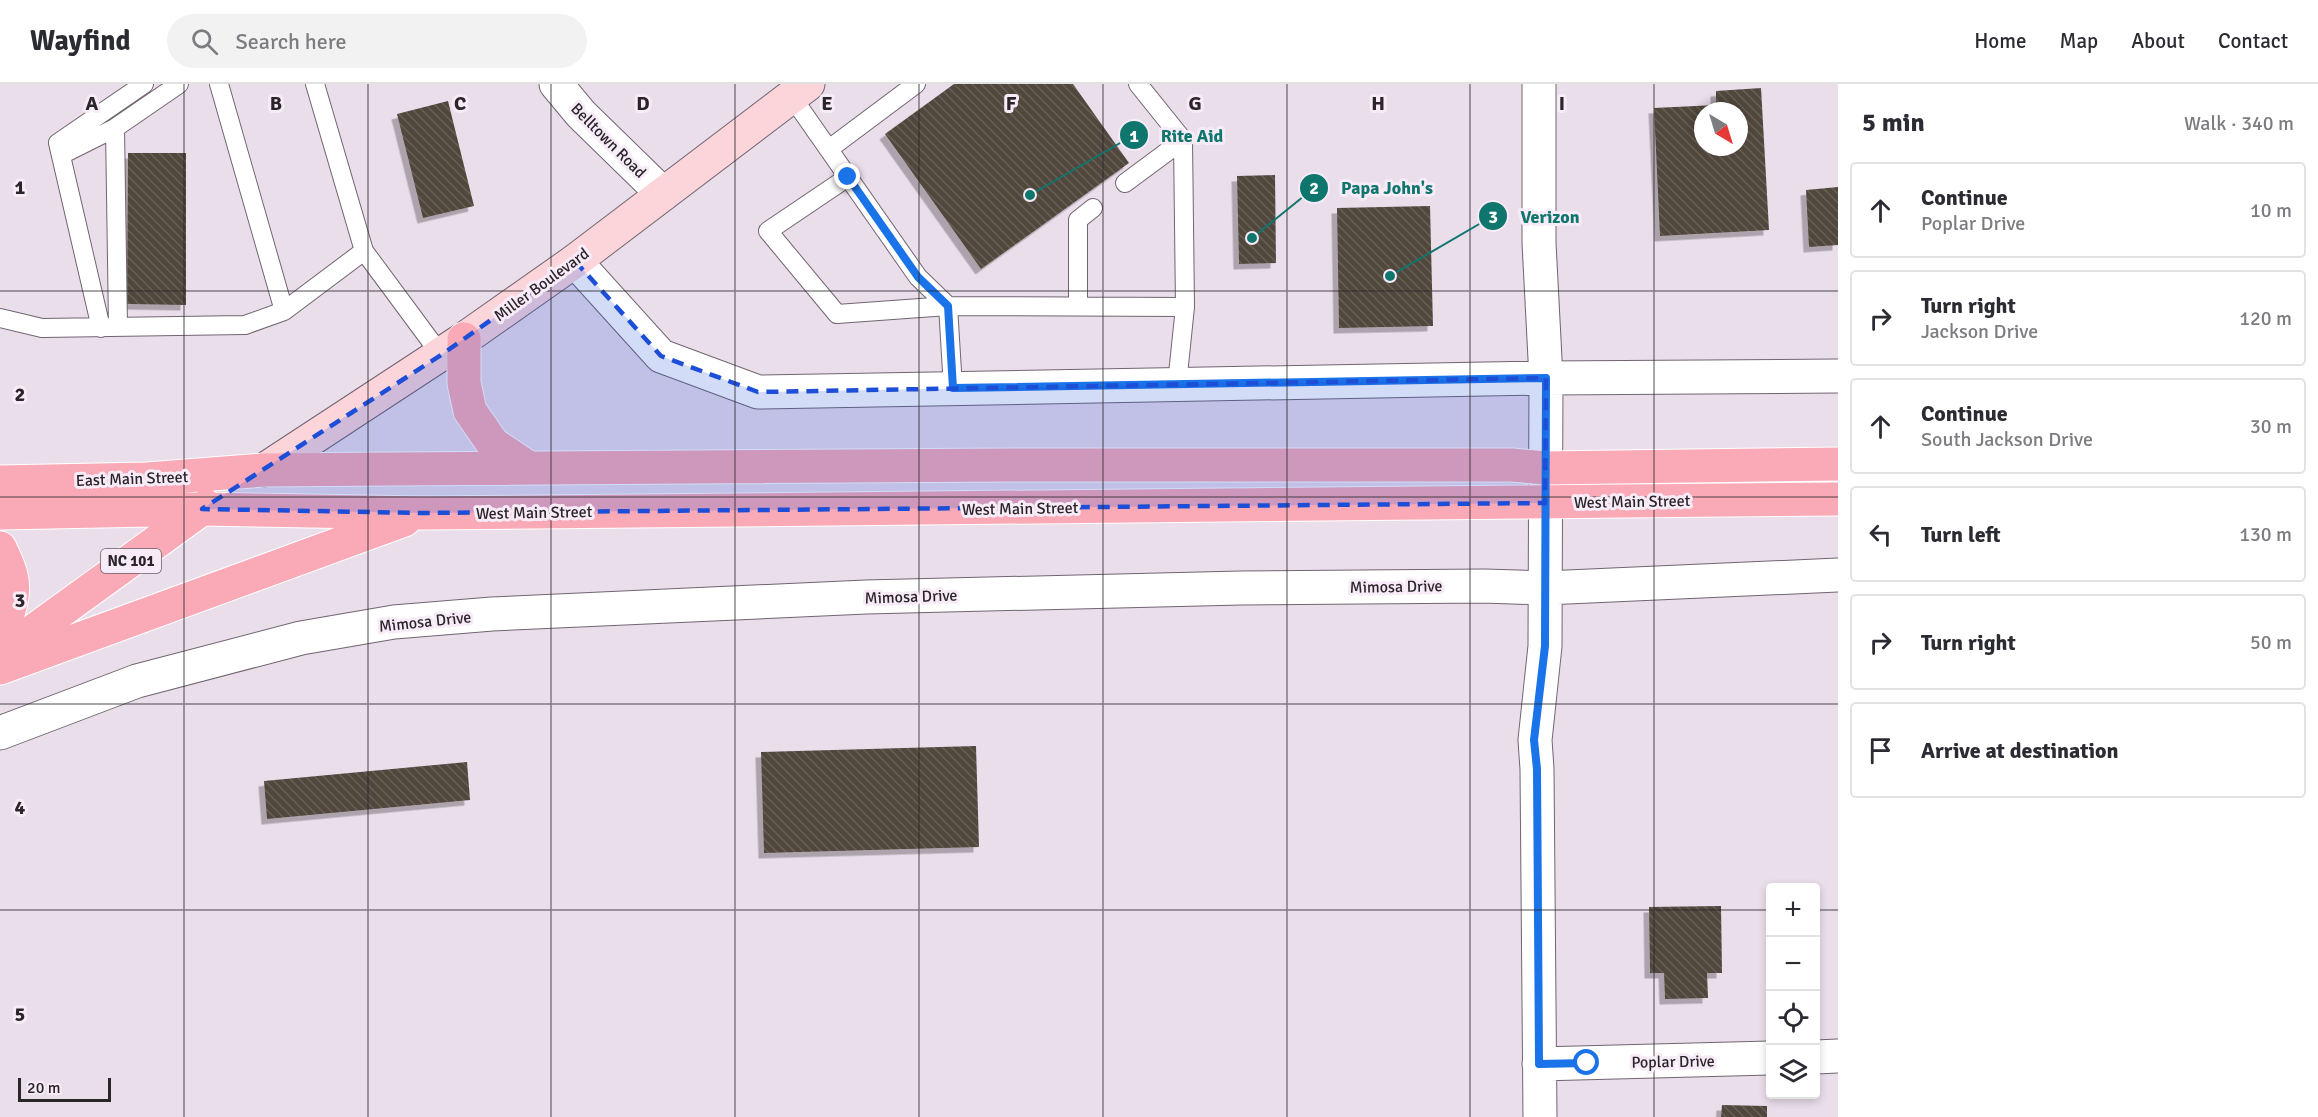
<!DOCTYPE html>
<html lang="en">
<head>
<meta charset="utf-8">
<style>
	:root { --surface:#fff; --page:#f2f2f3; --text:#2b2b33; --muted:#7c7c81; --line:#e1e1e2 }
	body { margin:0; font-family:Signika,sans-serif; background:var(--page); color:var(--text) }
	.controls { position:absolute; right:18px; bottom:18px; display:grid; overflow:hidden; border-radius:6px; box-shadow:0 3px 9px #0003 }
	.controls button { width:54px; height:54px; display:grid; place-items:center; padding:0; border:0; border-bottom:2px solid var(--line); background:var(--surface); color:var(--text); font:30px sans-serif }
	.compass { position:absolute; left:1694px; top:18px; width:54px; height:54px; border-radius:50%; background:var(--surface); box-shadow:0 3px 9px #0003; rotate:142deg }
	.scale { position:absolute; left:18px; bottom:15px; width:93px; box-sizing:border-box; padding-left:6px; border:3px solid #292529; border-top:0; font-size:16px; line-height:21px; white-space:nowrap; color:#292529; -webkit-text-stroke:4px #f8ebf8; paint-order:stroke }
	.stop { position:absolute; width:18px; height:18px; margin:-14px; border:4px solid #1a73e8; border-radius:50%; background:#fff }
	.stop.end { background:#1a73e8; border-color:#fff; box-shadow:0 2px 6px #0008 }
	.list { margin:0; padding:0; list-style:none }
	h2 { display:flex; justify-content:space-between; align-items:center; height:78px; margin:0; padding:0 24px; font-size:26px }
	h2 small { font-size:20px; font-weight:400; color:var(--muted) }
	.list li { display:grid; grid-template-columns:39px 1fr auto; gap:18px; align-items:center; box-sizing:border-box; height:96px; margin:0 12px 12px; padding:0 12px; border:2px solid var(--line); border-radius:6px }
	.list b { display:block; font-size:22px; white-space:nowrap }
	.list p { margin:0; font-size:20px; white-space:nowrap; color:var(--muted) }
	.list em { font-size:20px; font-style:normal; color:var(--muted) }
	.icon { flex:none; width:33px; height:33px; fill:none; stroke:currentColor; stroke-width:2; stroke-linecap:round; stroke-linejoin:round }
	.map { position:relative; flex:none; width:1838px; height:1033px; overflow:hidden }
	header { display:flex; align-items:center; gap:36px; box-sizing:border-box; height:84px; padding:0 30px; background:var(--surface); border-bottom:2px solid var(--line) }
	header strong { font-size:28px }
	nav { display:flex; gap:33px; margin-inline-start:auto; font-size:21px }
	.search { width:420px; height:54px; background:var(--page); display:flex; align-items:center; gap:15px; box-sizing:border-box; padding:0 21px; border-radius:33px; color:var(--muted); font-size:22px }
	main { display:flex }
	aside { flex:1; background:var(--surface) }
	.map>svg:first-child { display:block }
</style>
</head>
<body>
<header>
<strong>Wayfind</strong>
<div class="search"><svg class="icon" aria-label="search" viewBox="0 0 24 24"><circle cx="10" cy="10" r="6"/><path d="M15 15l6 6"/></svg>Search here</div>
<nav><a>Home</a><a>Map</a><a>About</a><a>Contact</a></nav>
</header>
<main>
<div class="map">
<svg width="1838" height="1033" viewBox="0 0 1838 1033">
	<defs>
		<pattern id="building-back-hatch" width="6" height="6" patternUnits="userSpaceOnUse" patternTransform="scale(1.5)"><rect width="6" height="6" fill="#51473d"/><path d="M-1 5l2 2M0 0l6 6M5-1l2 2" fill="none" stroke="#675f57"/></pattern>
		<filter id="shadow"><feDropShadow dx="-5.5" dy="5.5" stdDeviation="0" flood-color="#0004"/></filter>
	</defs>
	<rect width="100%" height="100%" fill="#eadeeb"/>
	<path fill="url(#building-back-hatch)" fill-rule="evenodd" filter="url(#shadow)" d="M954,0H1073L1129,79L981,185L885,50Z
		M1761,4L1769,146L1660,152L1654,24L1716,21V7ZM1703,27H1739V63H1703Z
		M448,17L474,122L423,134L397,30Z
		M128,69H186V221L127,220Z
		M1275,91L1276,179L1239,180L1237,92Z
		M1838,103V161L1809,163L1806,106Z
		M1430,122L1433,242L1339,244L1337,124Z
		M976,662L979,763L764,769L761,668Z
		M467,678L470,716L267,735L264,697Z
		M1721,822L1722,889H1707L1708,914L1665,915L1664,889H1650L1649,823Z
		M1722,1021L1767,1022V1033H1721Z"/>
	<g fill="none" stroke-linecap="round" stroke-linejoin="round">
		<defs>
			<path id="lane" d="M219,0L284,227
				M315,0L364,167L441,271
				M1138,0L1183,56L1185,223L1177,300
				M792,13L918,193L948,222L953,304
				M829,65L916,0
				M61,71L115,44
				M848,93L768,147L837,230L948,222L1185,223
				M1125,99L1183,56
				M1078,222V136L1093,124
				M0,234L42,244L245,241L284,227L364,167
				M118,242L115,44L179,0
				M101,244L58,59L144,0"/>
			<path id="street" d="M556,0L581,30L663,110
				M1539,0V159L1546,294L1545,562L1535,656L1537,685L1540,1033
				M575,177L661,272L758,308L1546,294L1838,292
				M0,649L137,597L301,554L394,538L492,530L866,513L1241,504L1484,502L1545,504L1838,491
				M1816,973L1838,972
				M1539,980L1770,974"/>
			<path id="secondary" d="M264,386L464,255L575,177L808,0"/>
			<path id="primary" d="M464,255V299L470,327L493,360L529,384
				M0,398L147,395L264,386L392,385L1011,381H1512L1545,384L1838,380
				M0,429L202,425L423,429L1838,415
				M0,464C4,473 9,482 11,491C16,509 9,531 0,546
				M0,571L206,422
				M0,584L404,436"/>
		</defs>
		<use href="#lane" stroke="#706570" stroke-width="20"/>
		<use href="#street" stroke="#706570" stroke-width="35"/>
		<use href="#secondary" stroke="#706570" stroke-width="35"/>
		<use href="#primary" stroke="#fff" stroke-width="35"/>
		<use href="#lane" stroke="#fff" stroke-width="18"/>
		<use href="#street" stroke="#fff" stroke-width="33"/>
		<use href="#secondary" stroke="#fcd5da" stroke-width="33"/>
		<use href="#primary" stroke="#faaab6" stroke-width="33"/>
	</g>
	<g fill="none" stroke-linecap="round" stroke-linejoin="round">
		<path stroke="#1a73e8" stroke-width="8" d="M848,93L918,193L948,222L953,304L1546,294L1545,562L1534,656L1537,685L1539,980L1587,979"/>
	</g>
	<path fill="#1d4ed8" fill-opacity="0.2" stroke="#1d4ed8" stroke-width="4.5" stroke-dasharray="12 8" stroke-linejoin="round" d="M575,177L661,272L758,308L1546,294L1545,419L423,429L202,425L441,271Z"/>
	<path fill="none" stroke="#292529" stroke-width="1.5" stroke-opacity="0.55" d="M184,0V1033M368,0V1033M551,0V1033M735,0V1033M919,0V1033M1103,0V1033M1287,0V1033M1470,0V1033M1654,0V1033M0,207H1838M0,413H1838M0,620H1838M0,826H1770M1816,826H1838"/>
	<g text-anchor="middle" stroke-width="6" stroke-linejoin="round" paint-order="stroke">
		<rect fill="#f8ebf8" stroke="#676067" stroke-width="1.5" x="101" y="465" width="60" height="24" rx="4.5"/>
		<g font-size="15" font-weight="bold" fill="#292529">
			<text x="131" y="482">NC 101</text>
		</g>
		<g font-size="16" fill="#292529" stroke="#f8ebf8">
			<text transform="translate(609 56) rotate(45)" y="6">Belltown Road</text>
			<text transform="translate(541 200) rotate(-36)" y="6">Miller Boulevard</text>
			<text transform="translate(132 394) rotate(-2)" y="6">East Main Street</text>
			<text transform="translate(1632 417) rotate(-1)" y="6">West Main Street</text>
			<text transform="translate(1020 424) rotate(-1)" y="6">West Main Street</text>
			<text transform="translate(534 428) rotate(-1)" y="6">West Main Street</text>
			<text transform="translate(1396 502) rotate(-1)" y="6">Mimosa Drive</text>
			<text transform="translate(911 512) rotate(-2)" y="6">Mimosa Drive</text>
			<text transform="translate(425 537) rotate(-6)" y="6">Mimosa Drive</text>
			<text transform="translate(1673 977) rotate(-1)" y="6">Poplar Drive</text>
		</g>
	</g>
	<g font-size="20" text-anchor="middle" font-weight="bold" fill="#292529" stroke="#f8ebf8" stroke-width="6" stroke-linejoin="round" paint-order="stroke">
		<text x="92" y="26">A</text>
		<text x="276" y="26">B</text>
		<text x="460" y="26">C</text>
		<text x="643" y="26">D</text>
		<text x="827" y="26">E</text>
		<text x="1011" y="26">F</text>
		<text x="1195" y="26">G</text>
		<text x="1378" y="26">H</text>
		<text x="1562" y="26">I</text>
		<text x="20" y="110">1</text>
		<text x="20" y="317">2</text>
		<text x="20" y="523">3</text>
		<text x="20" y="730">4</text>
		<text x="20" y="937">5</text>
	</g>
	<path fill="none" stroke="#0f766e" stroke-width="2" d="M1030 111L1134 51M1252 154L1314 104M1390 192L1493 132"/>
	<g fill="#0f766e" stroke="#f8ebf8" stroke-width="2">
		<circle cx="1030" cy="111" r="6"/>
		<circle cx="1252" cy="154" r="6"/>
		<circle cx="1390" cy="192" r="6"/>
		<circle cx="1134" cy="51" r="15"/>
		<circle cx="1314" cy="104" r="15"/>
		<circle cx="1493" cy="132" r="15"/>
	</g>
	<g font-size="18" text-anchor="middle" font-weight="bold" fill="#fff">
		<text x="1134" y="58">1</text>
		<text x="1314" y="110">2</text>
		<text x="1493" y="139">3</text>
	</g>
	<g font-size="18" text-anchor="middle" font-weight="bold" fill="#0f766e" stroke="#f8ebf8" stroke-width="6" stroke-linejoin="round" paint-order="stroke">
		<text x="1192" y="58">Rite Aid</text>
		<text x="1387" y="110">Papa John's</text>
		<text x="1550" y="139">Verizon</text>
	</g>
</svg>
<div class="controls">
<button>+</button>
<button>−</button>
<button><svg class="icon" aria-label="locate" viewBox="0 0 24 24"><circle cx="12" cy="12" r="6"/><path d="M12 2v4M12 18v4M2 12h4M18 12h4"/></svg></button>
<button><svg class="icon" aria-label="layers" viewBox="0 0 24 24"><path d="M12 4l9 5-9 5-9-5zM3 14l9 5 9-5"/></svg></button>
</div>
<svg class="compass" viewBox="-18 -18 36 36"><path d="M0-13l5 13h-10z" fill="#e53935"/><path d="M0 13l5-13h-10z" fill="#7c7c81"/></svg>
<div class="scale">20 m</div>
<div class="stop" style="left:1587px;top:979px"></div>
<div class="stop end" style="left:848px;top:93px"></div>
</div>
<aside>
<h2>5 min<small>Walk · 340 m</small></h2>
<ul class="list">
<li><svg class="icon" aria-label="ahead" viewBox="0 0 24 24"><path d="M12 20V5M6 11l6-6 6 6"/></svg><div><b>Continue</b><p>Poplar Drive</p></div><em>10 m</em></li>
<li><svg class="icon" aria-label="right" viewBox="0 0 24 24"><path d="M7 20v-9h11M14 6l5 5-5 5"/></svg><div><b>Turn right</b><p>Jackson Drive</p></div><em>120 m</em></li>
<li><svg class="icon" aria-label="ahead" viewBox="0 0 24 24"><path d="M12 20V5M6 11l6-6 6 6"/></svg><div><b>Continue</b><p>South Jackson Drive</p></div><em>30 m</em></li>
<li><svg class="icon" aria-label="left" viewBox="0 0 24 24"><path d="M17 20v-9H6M10 6l-5 5 5 5"/></svg><div><b>Turn left</b></div><em>130 m</em></li>
<li><svg class="icon" aria-label="right" viewBox="0 0 24 24"><path d="M7 20v-9h11M14 6l5 5-5 5"/></svg><div><b>Turn right</b></div><em>50 m</em></li>
<li><svg class="icon" aria-label="arrive" viewBox="0 0 24 24"><path d="M6 21V4h12l-3 4 3 4H6"/></svg><div><b>Arrive at destination</b></div></li>
</ul>
</aside>
</main>
</body>
</html>
